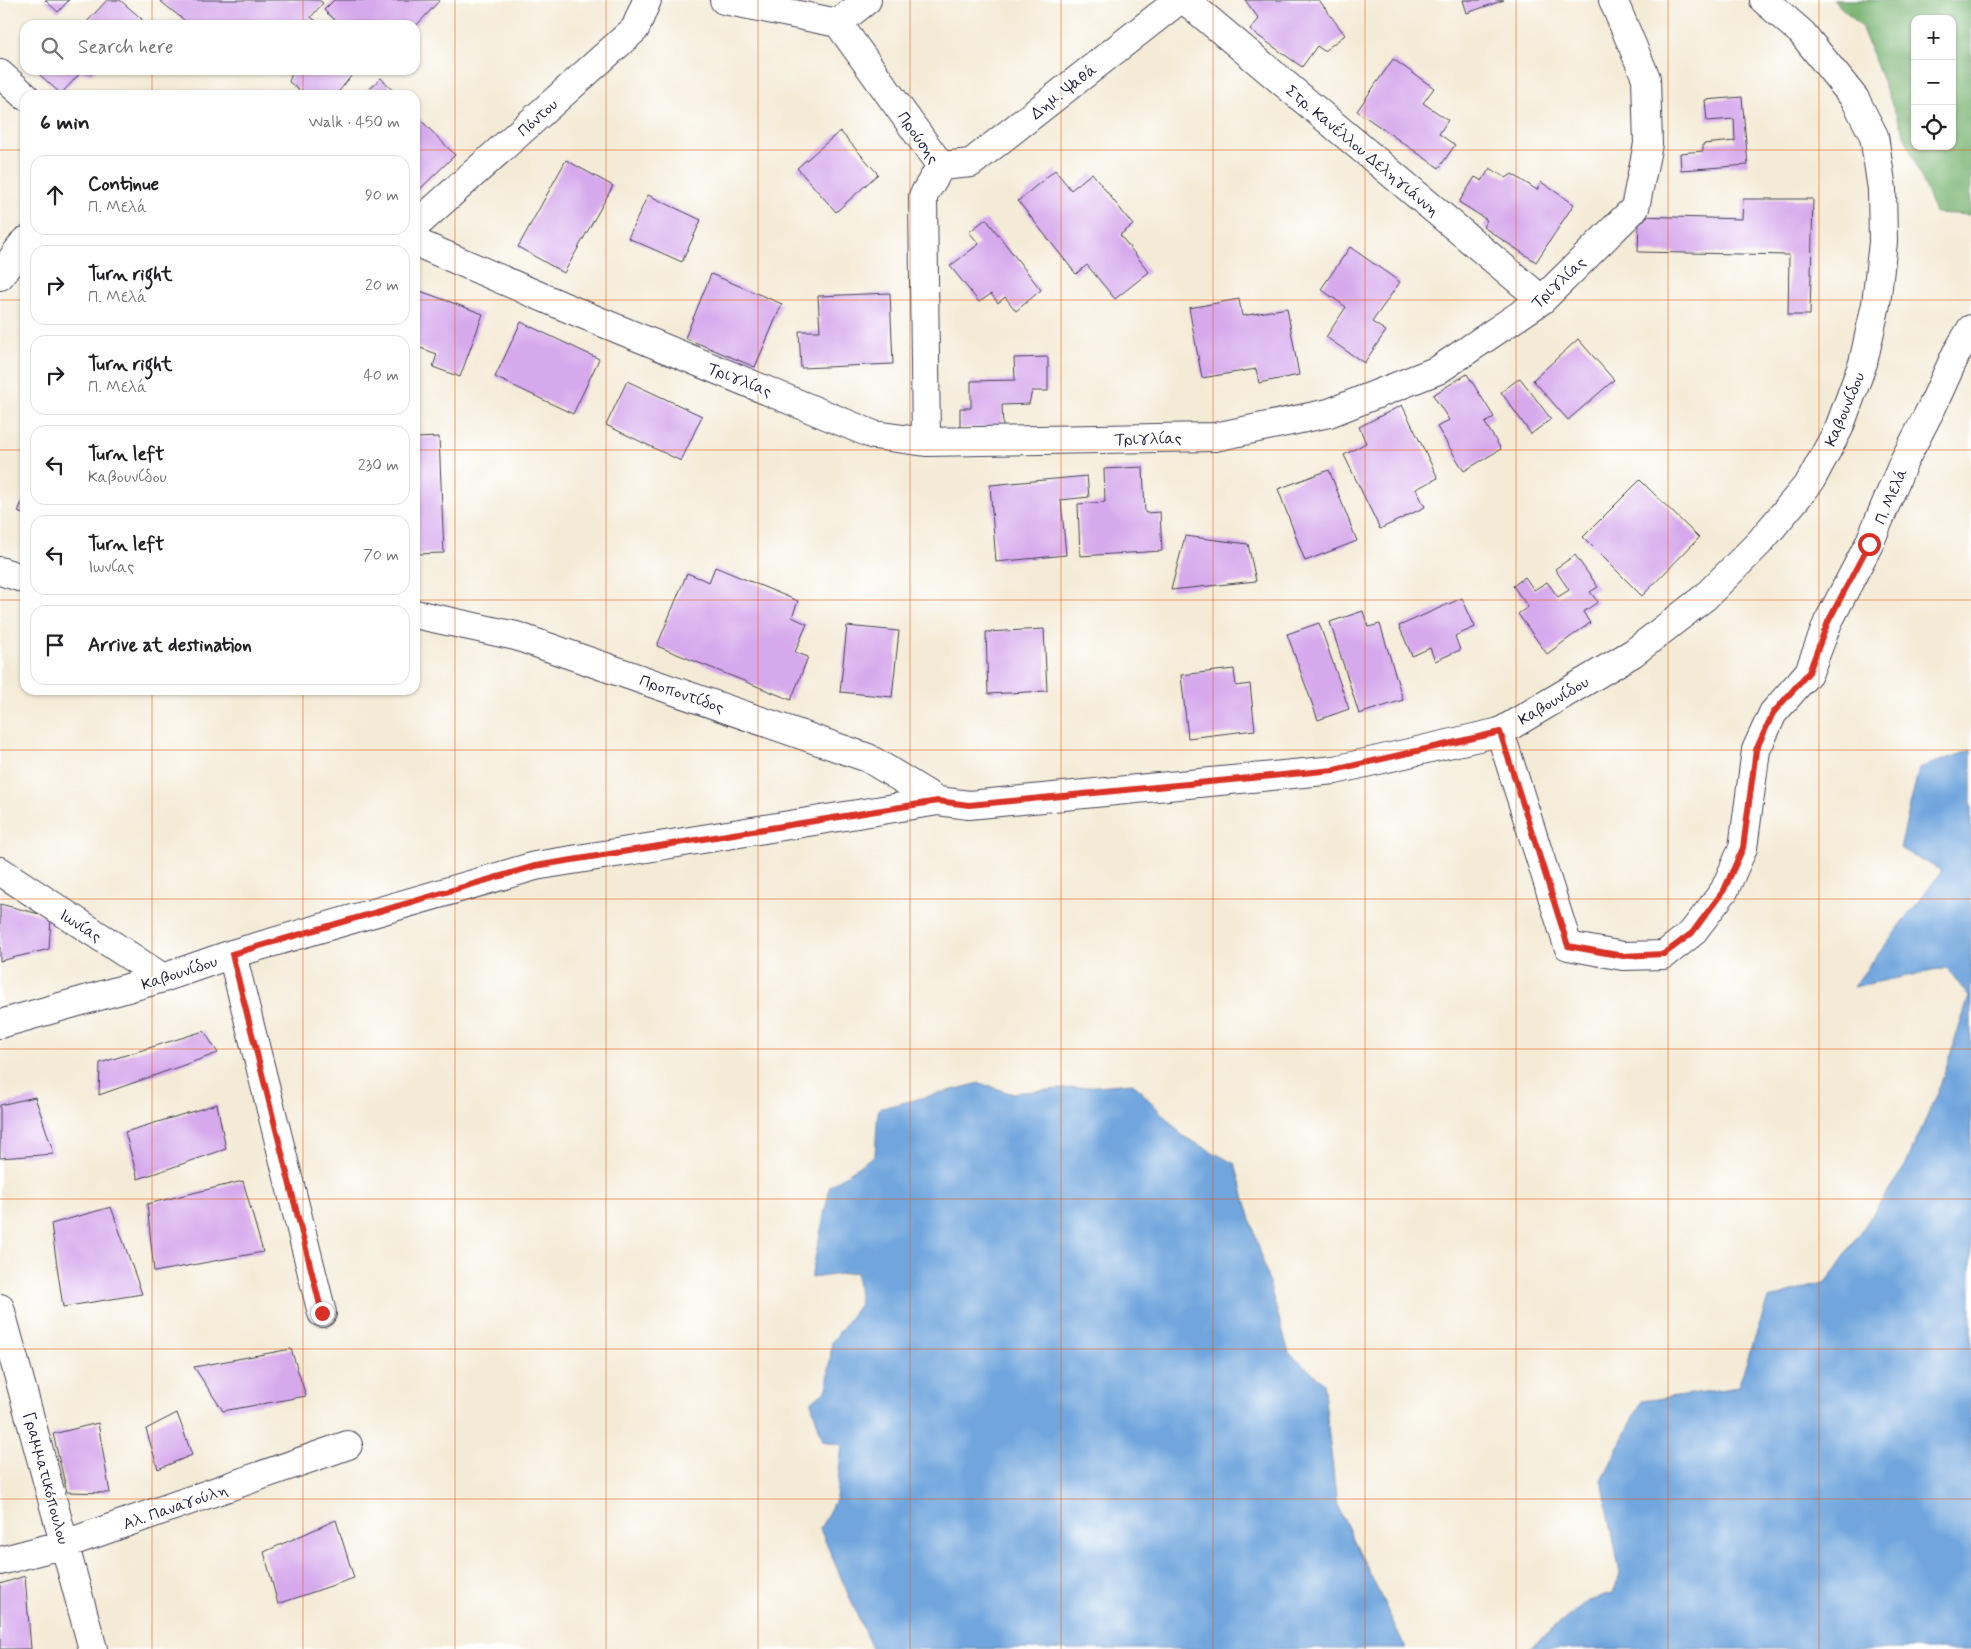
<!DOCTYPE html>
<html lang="en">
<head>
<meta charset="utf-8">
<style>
	:root { --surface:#fff; --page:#f2f2f2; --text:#202124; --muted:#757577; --line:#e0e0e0 }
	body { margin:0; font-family:Mynerve,sans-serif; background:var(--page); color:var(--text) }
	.controls { position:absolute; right:15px; top:15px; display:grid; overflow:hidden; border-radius:10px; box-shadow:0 1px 4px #0004 }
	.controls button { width:45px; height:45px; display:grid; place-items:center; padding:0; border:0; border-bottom:1px solid var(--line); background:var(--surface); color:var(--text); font:25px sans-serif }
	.stop { position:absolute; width:15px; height:15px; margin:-11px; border:4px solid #d93025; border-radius:50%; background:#fff }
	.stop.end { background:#d93025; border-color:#fff; box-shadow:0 1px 5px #0008 }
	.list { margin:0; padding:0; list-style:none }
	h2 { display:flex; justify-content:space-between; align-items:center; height:65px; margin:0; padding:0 20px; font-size:21px }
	h2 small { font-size:16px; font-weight:400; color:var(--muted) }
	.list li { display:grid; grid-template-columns:32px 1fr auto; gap:15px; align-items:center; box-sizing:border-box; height:80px; margin:0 10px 10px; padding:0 10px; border:1px solid var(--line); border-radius:15px }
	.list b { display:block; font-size:19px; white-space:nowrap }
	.list p { margin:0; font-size:16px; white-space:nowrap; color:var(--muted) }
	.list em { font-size:16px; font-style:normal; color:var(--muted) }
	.icon { flex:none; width:28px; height:28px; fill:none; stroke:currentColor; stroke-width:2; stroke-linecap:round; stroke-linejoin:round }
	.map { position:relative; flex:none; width:1971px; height:1649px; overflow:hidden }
	.search { position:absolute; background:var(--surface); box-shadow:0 1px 4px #0004; left:20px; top:20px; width:400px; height:55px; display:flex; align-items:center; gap:12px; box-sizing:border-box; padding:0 18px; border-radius:15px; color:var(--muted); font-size:19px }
	.panel { position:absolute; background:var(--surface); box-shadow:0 1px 4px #0004; left:20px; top:90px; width:400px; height:605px; border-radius:15px }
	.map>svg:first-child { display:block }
</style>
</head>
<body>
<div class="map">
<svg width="1971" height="1649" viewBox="0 0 1971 1649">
	<rect width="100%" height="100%" fill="#fff"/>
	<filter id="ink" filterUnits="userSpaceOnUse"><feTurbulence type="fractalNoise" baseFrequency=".02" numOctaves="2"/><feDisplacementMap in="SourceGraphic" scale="10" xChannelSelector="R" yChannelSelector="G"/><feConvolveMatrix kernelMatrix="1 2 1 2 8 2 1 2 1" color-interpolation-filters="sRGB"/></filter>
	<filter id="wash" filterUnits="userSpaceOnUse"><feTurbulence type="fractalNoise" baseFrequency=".0096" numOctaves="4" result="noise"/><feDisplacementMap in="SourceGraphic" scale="20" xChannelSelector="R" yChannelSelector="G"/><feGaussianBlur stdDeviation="1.12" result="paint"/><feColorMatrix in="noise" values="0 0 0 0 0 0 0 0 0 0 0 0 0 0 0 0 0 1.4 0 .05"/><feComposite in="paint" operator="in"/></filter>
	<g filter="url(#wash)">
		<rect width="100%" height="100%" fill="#f4ebd7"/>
		<path fill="#79b372" stroke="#4e6a56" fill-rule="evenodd" d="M1833,0H1971V215L1935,213L1861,26ZM1915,19H1952V146H1915Z"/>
		<path fill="#6fa5dd" stroke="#48648c" d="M1971,750V1649H1528L1588,1601L1613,1594L1620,1573L1602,1480L1642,1401L1738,1387L1768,1299L1827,1282L1905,1166L1938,1092L1969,997L1947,968L1853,987L1942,871L1900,848L1919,768Z
			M980,1083L1010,1093L1133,1083L1183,1136L1235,1164L1289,1353L1323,1382L1337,1505L1406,1649H872L820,1529L836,1498L842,1445L823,1441L811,1402L827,1389L832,1342L860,1304L856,1272L811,1278L830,1186L875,1155L878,1109Z"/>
		<g id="blocks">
			<path fill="#d6a9ec" d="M45,0H69L58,12Z
				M107,0H120L142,19L137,25H84Z
				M159,0H319L323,3L311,17L321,25H190Z
				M334,0H440L415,27V25H340L324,10Z
				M1245,0H1319L1345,35L1324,51L1317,46L1302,67L1250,30L1259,19Z
				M1463,0H1504L1467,13Z
				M1393,59L1434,88L1423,103L1448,120L1439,134L1455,145L1439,168L1357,111Z
				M43,70H96L92,74L81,72L61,94L39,74Z
				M293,70H356L336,95H306L289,82Z
				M381,78L397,95H363Z
				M1742,97L1748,165L1681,170L1680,153L1703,151V144L1735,141L1734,119L1707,121L1705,100Z
				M415,114L455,155L415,194Z
				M840,131L878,174L836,212L797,168Z
				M566,160L613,186L564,273L518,247Z
				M1490,168L1506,178L1512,174L1537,190L1541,182L1574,204L1536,262L1483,227L1487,220L1459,202L1475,177L1482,181Z
				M1055,170L1071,190L1092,173L1133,225L1120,235L1149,272L1115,299L1087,265L1076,274L1018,201Z
				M648,195L701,220L682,262L628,238Z
				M1743,199H1813L1810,315H1788L1789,255L1638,252L1639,216L1742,219Z
				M986,219L1041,290L1016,311L1005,297L998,303L991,294L979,302L950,266L979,244L969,232Z
				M1350,247L1400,282L1372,322L1386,331L1364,363L1326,337L1346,307L1321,289Z
				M711,274L782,304L755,367L685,338Z
				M415,289L483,314L460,377L433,367L437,354L415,346Z
				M890,293L893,364L801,368L799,331H820L818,296Z
				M1239,299L1242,316L1287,308L1299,375L1259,383L1256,369L1202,378L1189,308Z
				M521,322L599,359L573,414L495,377Z
				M1578,339L1614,380L1568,420L1533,380Z
				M1048,357V391H1032L1029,404L1002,405L1003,427L960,428V408H971V381L1015,380L1014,358Z
				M1467,374L1494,417L1485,423L1501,449L1464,471L1437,427L1449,420L1433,395Z
				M1520,378L1551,419L1531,434L1501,392Z
				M627,381L702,416L681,461L606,425Z
				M1402,405L1438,478L1416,489L1425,507L1380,529L1344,455L1366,443L1359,427Z
				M439,437L444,553L415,554V438Z
				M1143,467L1145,513L1160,512L1162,551L1080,556L1078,504L1105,502L1104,469Z
				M1329,470L1357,541L1305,561L1278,489Z
				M1087,476L1089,497L1061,500L1066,555L996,562L990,485Z
				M1640,480L1699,538L1642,596L1583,537Z
				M25,494V515L18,512Z
				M1185,536L1248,544L1256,581L1171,590Z
				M1575,555L1598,587L1590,592L1598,602L1583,612L1590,623L1547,654L1518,614L1528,607L1513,586L1525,577L1534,590L1547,582L1558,597L1569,590L1555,569Z
				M715,567L798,601L792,617L807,624L795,652L808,657L791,700L657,646L687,573L709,582Z
				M1462,598L1475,627L1455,636L1460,650L1435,661L1430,648L1412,656L1399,626Z
				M1363,611L1368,627L1380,624L1403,700L1359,714L1330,622Z
				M1319,623L1349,709L1318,720L1287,634Z
				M847,626L899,631L892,697L840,692Z
				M1044,629L1047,691L988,694L986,632Z
				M1234,669L1236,686L1250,684L1255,730L1188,738L1181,675Z
				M0,904L51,917L49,949L0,961Z
				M204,1031L218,1053L99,1095L100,1063Z
				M35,1097L54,1154L0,1158V1105Z
				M217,1104L226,1149L138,1179L125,1132Z
				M243,1181L263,1252L154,1272L147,1204Z
				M111,1207L142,1294L63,1307L51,1224Z
				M291,1349L306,1396L223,1411L194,1367Z
				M177,1413L192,1455L158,1469L146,1429Z
				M98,1423L110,1493L67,1492L53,1434Z
				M336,1520L354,1578L278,1604L264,1552Z
				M25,1576L31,1649H0V1584Z"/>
		</g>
	</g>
	<g filter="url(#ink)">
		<use href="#blocks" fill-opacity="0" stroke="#424052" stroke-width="1"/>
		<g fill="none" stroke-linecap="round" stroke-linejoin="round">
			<defs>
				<path id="minor" d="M724,0L838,23L941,166L923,196L926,442
					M1185,0L1542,300
					M838,23L867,0
					M0,74L25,96
					M941,166L971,163L1179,0
					M415,226L635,29L647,0
					M415,242L565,307L874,435L926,442L1215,437L1329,413L1438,370L1542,300L1635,208L1648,144L1646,78L1613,0
					M0,276L25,241
					M0,571L25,579
					M415,614L516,636L868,758L938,801
					M1500,732L1568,946L1623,956L1664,955L1692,933L1724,891L1743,848L1756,750L1773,713L1809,672L1828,622L1869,544L1904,461L1932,407L1956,354L1971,329
					M0,871L163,978
					M232,954L322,1313
					M0,1024L163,978L232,954L535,866L938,801L969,805L1335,770L1500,732L1633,653L1705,597L1759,543L1810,482L1839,428L1863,363L1876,304L1883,242L1882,189L1874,136L1855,99L1802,33L1764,0
					M0,1308L93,1649
					M0,1561L65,1544L348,1445"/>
			</defs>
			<use href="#minor" stroke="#424052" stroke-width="30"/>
			<use href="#minor" stroke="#fff" stroke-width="28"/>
		</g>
	</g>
	<g fill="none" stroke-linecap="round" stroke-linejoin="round" filter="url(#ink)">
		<path stroke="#d93025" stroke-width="6" d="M322,1313L232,954L535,866L938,801L969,805L1334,770L1500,732L1568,946L1623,956L1664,954L1692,933L1724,890L1743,848L1756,750L1773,713L1809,672L1828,622L1869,544"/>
	</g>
	<path fill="none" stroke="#e8590c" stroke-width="1" stroke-opacity="0.55" d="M152,0V25M303,0V25M455,0V1649M606,0V1649M758,0V1649M910,0V1649M1061,0V1649M1213,0V1649M1365,0V1649M1516,0V1649M1668,0V1649M1819,0V1649M152,70V95M303,70V95M0,150H25M415,150H1971M0,300H25M415,300H1971M0,450H25M415,450H1971M0,600H25M415,600H1971M152,690V1649M303,690V1649M0,750H1971M0,899H1971M0,1049H1971M0,1199H1971M0,1349H1971M0,1499H1971"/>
	<g text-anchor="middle" stroke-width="4" stroke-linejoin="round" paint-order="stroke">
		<g font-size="16" fill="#22223b" stroke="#fff">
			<text transform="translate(1063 91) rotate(-38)" y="6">Δημ. Ψαθά</text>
			<text transform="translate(537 117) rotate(-42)" y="6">Πόντου</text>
			<text transform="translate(919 137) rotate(55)" y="6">Προύσης</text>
			<text transform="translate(1363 150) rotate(40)" y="6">Στρ. Κανέλλου Δεληγιάννη</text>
			<text transform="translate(1558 282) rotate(-43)" y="6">Τριγλίας</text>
			<text transform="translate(740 379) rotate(22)" y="6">Τριγλίας</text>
			<text transform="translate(1844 409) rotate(-67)" y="6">Καβουνίδου</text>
			<text transform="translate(1148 438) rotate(-1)" y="6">Τριγλίας</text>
			<text transform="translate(1890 496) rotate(-67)" y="6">Π. Μελά</text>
			<text transform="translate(682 693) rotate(19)" y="6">Προποντίδος</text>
			<text transform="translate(1553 700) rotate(-31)" y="6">Καβουνίδου</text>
			<text transform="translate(81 925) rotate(33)" y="6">Ιωνίας</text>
			<text transform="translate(179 972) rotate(-18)" y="6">Καβουνίδου</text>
			<text transform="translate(47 1478) rotate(75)" y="6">Γραμματικόπουλου</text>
			<text transform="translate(175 1506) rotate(-19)" y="6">Αλ. Παναγούλη</text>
		</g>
	</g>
</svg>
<div class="controls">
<button>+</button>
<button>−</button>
<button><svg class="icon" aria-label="locate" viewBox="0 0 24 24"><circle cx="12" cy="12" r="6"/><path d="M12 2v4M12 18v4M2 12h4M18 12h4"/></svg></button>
</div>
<div class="stop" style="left:1869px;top:544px"></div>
<div class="stop end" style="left:322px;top:1313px"></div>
<div class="search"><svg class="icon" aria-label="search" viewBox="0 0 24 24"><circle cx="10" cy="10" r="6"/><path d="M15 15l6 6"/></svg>Search here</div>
<section class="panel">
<h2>6 min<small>Walk · 450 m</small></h2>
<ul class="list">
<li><svg class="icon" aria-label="ahead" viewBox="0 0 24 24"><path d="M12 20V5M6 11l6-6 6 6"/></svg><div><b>Continue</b><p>Π. Μελά</p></div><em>90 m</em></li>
<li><svg class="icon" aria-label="right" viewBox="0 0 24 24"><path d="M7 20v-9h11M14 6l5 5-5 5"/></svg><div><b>Turn right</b><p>Π. Μελά</p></div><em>20 m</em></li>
<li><svg class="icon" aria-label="right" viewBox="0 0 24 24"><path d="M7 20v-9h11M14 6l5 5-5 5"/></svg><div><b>Turn right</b><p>Π. Μελά</p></div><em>40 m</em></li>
<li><svg class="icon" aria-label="left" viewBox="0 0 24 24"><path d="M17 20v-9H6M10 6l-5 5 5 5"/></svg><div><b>Turn left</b><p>Καβουνίδου</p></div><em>230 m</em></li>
<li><svg class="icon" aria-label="left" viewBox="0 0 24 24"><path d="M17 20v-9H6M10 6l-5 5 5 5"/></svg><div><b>Turn left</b><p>Ιωνίας</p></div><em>70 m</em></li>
<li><svg class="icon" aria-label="arrive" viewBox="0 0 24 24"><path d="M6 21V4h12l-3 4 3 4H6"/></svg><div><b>Arrive at destination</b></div></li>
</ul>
</section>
</div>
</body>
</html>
